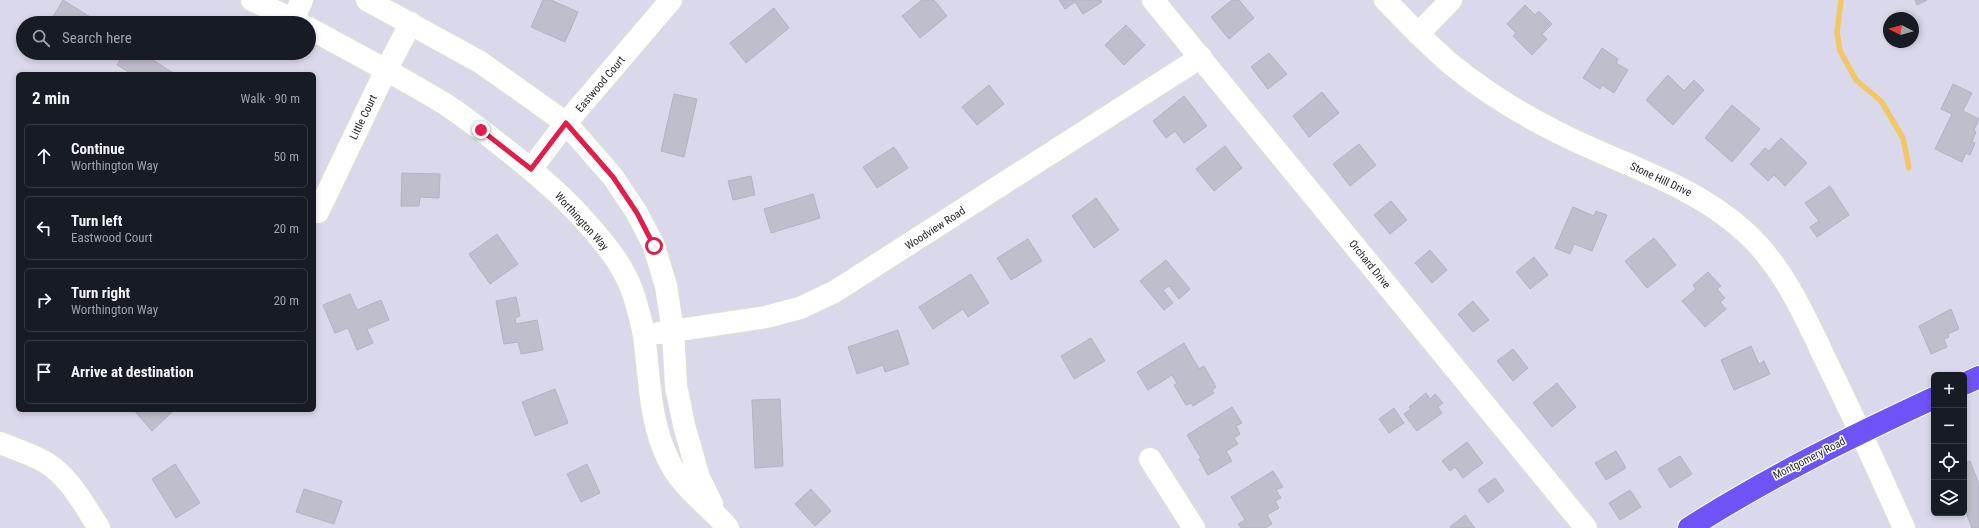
<!DOCTYPE html>
<html lang="en">
<head>
<meta charset="utf-8">
<style>
	:root { --surface:#171b24; --page:#20242c; --text:#f1f3f6; --muted:#9ea1a6; --line:#363941 }
	body { margin:0; font-family:"Roboto Condensed",sans-serif; background:var(--page); color:var(--text) }
	.controls { position:absolute; right:12px; bottom:12px; display:grid; overflow:hidden; border-radius:6px; box-shadow:0 2px 6px #0003 }
	.controls button { width:36px; height:36px; display:grid; place-items:center; padding:0; border:0; border-bottom:1px solid var(--line); background:var(--surface); color:var(--text); font:20px sans-serif }
	.compass { position:absolute; left:1883px; top:12px; width:36px; height:36px; border-radius:50%; background:var(--surface); box-shadow:0 2px 6px #0003; rotate:276deg }
	.stop { position:absolute; width:12px; height:12px; margin:-9px; border:3px solid #e11d48; border-radius:50%; background:#fff }
	.stop.end { background:#e11d48; border-color:#fff; box-shadow:0 1px 4px #0008 }
	.list { margin:0; padding:0; list-style:none }
	h2 { display:flex; justify-content:space-between; align-items:center; height:52px; margin:0; padding:0 16px; font-size:17px }
	h2 small { font-size:13px; font-weight:400; color:var(--muted) }
	.list li { display:grid; grid-template-columns:26px 1fr auto; gap:12px; align-items:center; box-sizing:border-box; height:64px; margin:0 8px 8px; padding:0 8px; border:1px solid var(--line); border-radius:6px }
	.list b { display:block; font-size:15px; white-space:nowrap }
	.list p { margin:0; font-size:13px; white-space:nowrap; color:var(--muted) }
	.list em { font-size:13px; font-style:normal; color:var(--muted) }
	.icon { flex:none; width:22px; height:22px; fill:none; stroke:currentColor; stroke-width:2; stroke-linecap:round; stroke-linejoin:round }
	.map { position:relative; flex:none; width:1979px; height:528px; overflow:hidden }
	.search { position:absolute; background:var(--surface); box-shadow:0 2px 6px #0003; left:16px; top:16px; width:300px; height:44px; display:flex; align-items:center; gap:10px; box-sizing:border-box; padding:0 14px; border-radius:22px; color:var(--muted); font-size:15px }
	.panel { position:absolute; background:var(--surface); box-shadow:0 2px 6px #0003; left:16px; top:72px; width:300px; height:340px; border-radius:6px }
	.map>svg:first-child { display:block }
</style>
</head>
<body>
<div class="map">
<svg width="1979" height="528" viewBox="0 0 1979 528">
	<rect width="100%" height="100%" fill="#d9d9eb"/>
	<g fill="none" stroke-linecap="round" stroke-linejoin="round">
		<path stroke="#f3c666" stroke-width="5.5" d="M1841,0L1837,32L1840,51L1856,80L1881,101L1903,138L1909,168"/>
	</g>
	<path fill="#bebecc" stroke="#b4b2c6" d="M63,0L95,20L93,23L50,22Z
		M543,0H551L578,12L565,42L531,27Z
		M922,0H934L947,16L920,38L902,16Z
		M1059,0H1101L1102,2L1083,14L1075,2L1065,9Z
		M1232,0H1239L1254,18L1229,39L1211,17Z
		M1915,0H1927L1917,5Z
		M1525,5L1535,15L1539,11L1552,24L1542,34L1547,39L1532,55L1513,36L1516,33L1507,24Z
		M774,8L789,28L746,63L730,43Z
		M1126,25L1145,45L1124,65L1105,45Z
		M1602,48L1618,59L1616,63L1628,70L1614,93L1602,85L1600,89L1583,78Z
		M124,53H142L175,74H132L117,65Z
		M1269,53L1287,74L1268,89L1251,67Z
		M1668,75L1684,91L1694,80L1704,90L1673,125L1646,100Z
		M1953,84L1972,93L1963,111L1979,119L1974,130L1976,132L1972,142L1975,143L1970,155L1966,153L1962,162L1935,149L1952,114L1941,109Z
		M989,85L1004,104L977,125L962,107Z
		M1322,92L1339,113L1309,137L1293,116Z
		M674,94L697,99L684,157L661,151Z
		M1184,96L1207,126L1184,143L1175,131L1166,138L1153,121Z
		M1732,105L1760,129L1732,162L1705,138Z
		M1781,138L1807,163L1785,186L1774,175L1768,181L1750,164L1765,148L1769,151Z
		M1359,144L1376,165L1350,186L1333,164Z
		M1225,146L1242,168L1214,191L1196,169Z
		M894,147L908,168L877,188L863,167Z
		M402,173L440,174L439,198L420,197L419,206H401Z
		M751,176L755,195L733,200L728,181Z
		M1830,186L1849,215L1817,237L1810,227L1819,221L1805,203Z
		M813,194L820,218L771,233L764,209Z
		M1096,198L1119,230L1094,248L1072,216Z
		M1391,201L1407,220L1390,234L1374,215Z
		M1573,207L1594,216L1596,211L1607,215L1592,251L1574,244L1570,254L1555,248Z
		M497,234L518,264L490,284L469,254Z
		M1654,238L1676,265L1647,288L1625,261Z
		M1028,239L1042,261L1011,280L997,258Z
		M1430,250L1447,270L1432,283L1415,263Z
		M1534,257L1548,275L1530,289L1516,272Z
		M1166,260L1190,289L1179,299L1169,286L1163,290L1173,303L1164,310L1140,281Z
		M1708,272L1721,286L1717,289L1725,298L1720,302L1726,309L1705,327L1682,301L1696,289L1693,285Z
		M971,274L989,303L968,317L963,309L933,329L919,307Z
		M350,294L357,310L381,300L389,320L367,329L373,343L357,350L348,328L335,333L323,305Z
		M516,297L520,316L515,318L516,324L537,320L543,350L521,354L518,342L504,344L496,301Z
		M1473,301L1489,320L1473,332L1458,314Z
		M1951,309L1959,329L1948,334L1949,337L1944,339L1947,347L1931,354L1919,326Z
		M898,330L909,364L885,372L883,365L857,374L848,347Z
		M1091,338L1105,361L1074,379L1061,356Z
		M1184,343L1199,369L1204,366L1216,387L1212,390L1214,393L1193,406L1191,403L1186,405L1174,385L1177,383L1172,375L1148,390L1137,372Z
		M1751,346L1759,364L1764,361L1770,374L1734,390L1721,360Z
		M1513,349L1528,368L1513,381L1497,361Z
		M1557,383L1576,407L1552,427L1533,403Z
		M555,389L568,423L535,436L522,402Z
		M1426,393L1430,399L1435,394L1443,403L1438,407L1442,413L1417,431L1404,414L1411,409L1409,407Z
		M780,399L783,466L755,468L752,400Z
		M1232,407L1242,423L1236,426L1240,434L1234,438L1238,444L1226,451L1232,461L1208,475L1199,459L1201,458L1187,435Z
		M1394,408L1404,423L1389,433L1379,419Z
		M134,410H170L172,412L152,431Z
		M1467,442L1483,463L1463,478L1455,467L1450,471L1442,461Z
		M1616,451L1626,468L1606,480L1595,463Z
		M1680,456L1692,474L1670,488L1658,469Z
		M1970,461L1979,484V528H1972L1964,508V463Z
		M175,464L200,503L176,518L152,479Z
		M587,464L600,493L581,502L567,474Z
		M1273,471L1283,487L1276,490L1281,498L1275,501L1279,508L1267,515L1272,524L1266,528H1241L1238,524L1245,520L1231,497Z
		M1495,478L1504,491L1488,503L1478,490Z
		M304,489L342,501L334,524L296,512Z
		M811,489L831,511L815,526L795,504Z
		M1630,490L1641,507L1620,520L1609,503Z
		M1465,515L1475,528H1451L1450,527Z"/>
	<g fill="none" stroke-linecap="round" stroke-linejoin="round">
		<defs>
			<path id="minor" d="M252,0L300,23
				M367,0L480,62L566,123L613,177L637,213L654,246L666,286L673,331L676,386L684,425L699,478L712,504
				M1153,0L1586,528
				M1385,0C1407,22 1428,45 1452,65C1485,92 1521,114 1559,133C1622,165 1690,183 1743,230C1784,266 1806,319 1829,367C1855,420 1880,474 1904,528
				M293,19L302,0
				M309,28C354,53 401,77 445,104C465,117 484,132 503,147C532,170 560,193 585,221C604,242 624,266 633,293C637,306 642,322 644,336C650,378 649,422 669,461C682,488 709,505 728,528
				M1418,34L1451,0
				M531,169L566,123L671,0
				M318,212L386,70L411,23
				M659,333L766,317L800,308L834,292L1201,57
				M0,443C15,449 31,454 45,462C70,477 84,505 99,528
				M1150,459L1194,528"/>
			<path id="major" d="M1964,384L1979,377
				M1689,528C1767,478 1850,437 1934,398"/>
		</defs>
		<use href="#minor" stroke="#dee2ce" stroke-width="24"/>
		<use href="#major" stroke="#fff" stroke-width="24"/>
		<use href="#minor" stroke="#fff" stroke-width="22"/>
		<use href="#major" stroke="#7053f6" stroke-width="22"/>
	</g>
	<g fill="none" stroke-linecap="round" stroke-linejoin="round">
		<path stroke="#e11d48" stroke-width="5" d="M481,130L531,169L566,123L613,177L637,213L654,246"/>
	</g>
	<g text-anchor="middle" stroke-width="3" stroke-linejoin="round" paint-order="stroke">
		<g font-size="11" fill="#282828" stroke="#fff">
			<text transform="translate(600 84) rotate(-50)" y="4">Eastwood Court</text>
			<text transform="translate(363 117) rotate(-64)" y="4">Little Court</text>
			<text transform="translate(1661 179) rotate(25)" y="4">Stone Hill Drive</text>
			<text transform="translate(582 221) rotate(48)" y="4">Worthington Way</text>
			<text transform="translate(935 228) rotate(-33)" y="4">Woodview Road</text>
			<text transform="translate(1370 264) rotate(51)" y="4">Orchard Drive</text>
			<text transform="translate(1809 458) rotate(-27)" y="4">Montgomery Road</text>
		</g>
	</g>
</svg>
<div class="controls">
<button>+</button>
<button>−</button>
<button><svg class="icon" aria-label="locate" viewBox="0 0 24 24"><circle cx="12" cy="12" r="6"/><path d="M12 2v4M12 18v4M2 12h4M18 12h4"/></svg></button>
<button><svg class="icon" aria-label="layers" viewBox="0 0 24 24"><path d="M12 4l9 5-9 5-9-5zM3 14l9 5 9-5"/></svg></button>
</div>
<svg class="compass" viewBox="-18 -18 36 36"><path d="M0-13l5 13h-10z" fill="#e53935"/><path d="M0 13l5-13h-10z" fill="#9ea1a6"/></svg>
<div class="stop" style="left:654px;top:246px"></div>
<div class="stop end" style="left:481px;top:130px"></div>
<div class="search"><svg class="icon" aria-label="search" viewBox="0 0 24 24"><circle cx="10" cy="10" r="6"/><path d="M15 15l6 6"/></svg>Search here</div>
<section class="panel">
<h2>2 min<small>Walk · 90 m</small></h2>
<ul class="list">
<li><svg class="icon" aria-label="ahead" viewBox="0 0 24 24"><path d="M12 20V5M6 11l6-6 6 6"/></svg><div><b>Continue</b><p>Worthington Way</p></div><em>50 m</em></li>
<li><svg class="icon" aria-label="left" viewBox="0 0 24 24"><path d="M17 20v-9H6M10 6l-5 5 5 5"/></svg><div><b>Turn left</b><p>Eastwood Court</p></div><em>20 m</em></li>
<li><svg class="icon" aria-label="right" viewBox="0 0 24 24"><path d="M7 20v-9h11M14 6l5 5-5 5"/></svg><div><b>Turn right</b><p>Worthington Way</p></div><em>20 m</em></li>
<li><svg class="icon" aria-label="arrive" viewBox="0 0 24 24"><path d="M6 21V4h12l-3 4 3 4H6"/></svg><div><b>Arrive at destination</b></div></li>
</ul>
</section>
</div>
</body>
</html>
